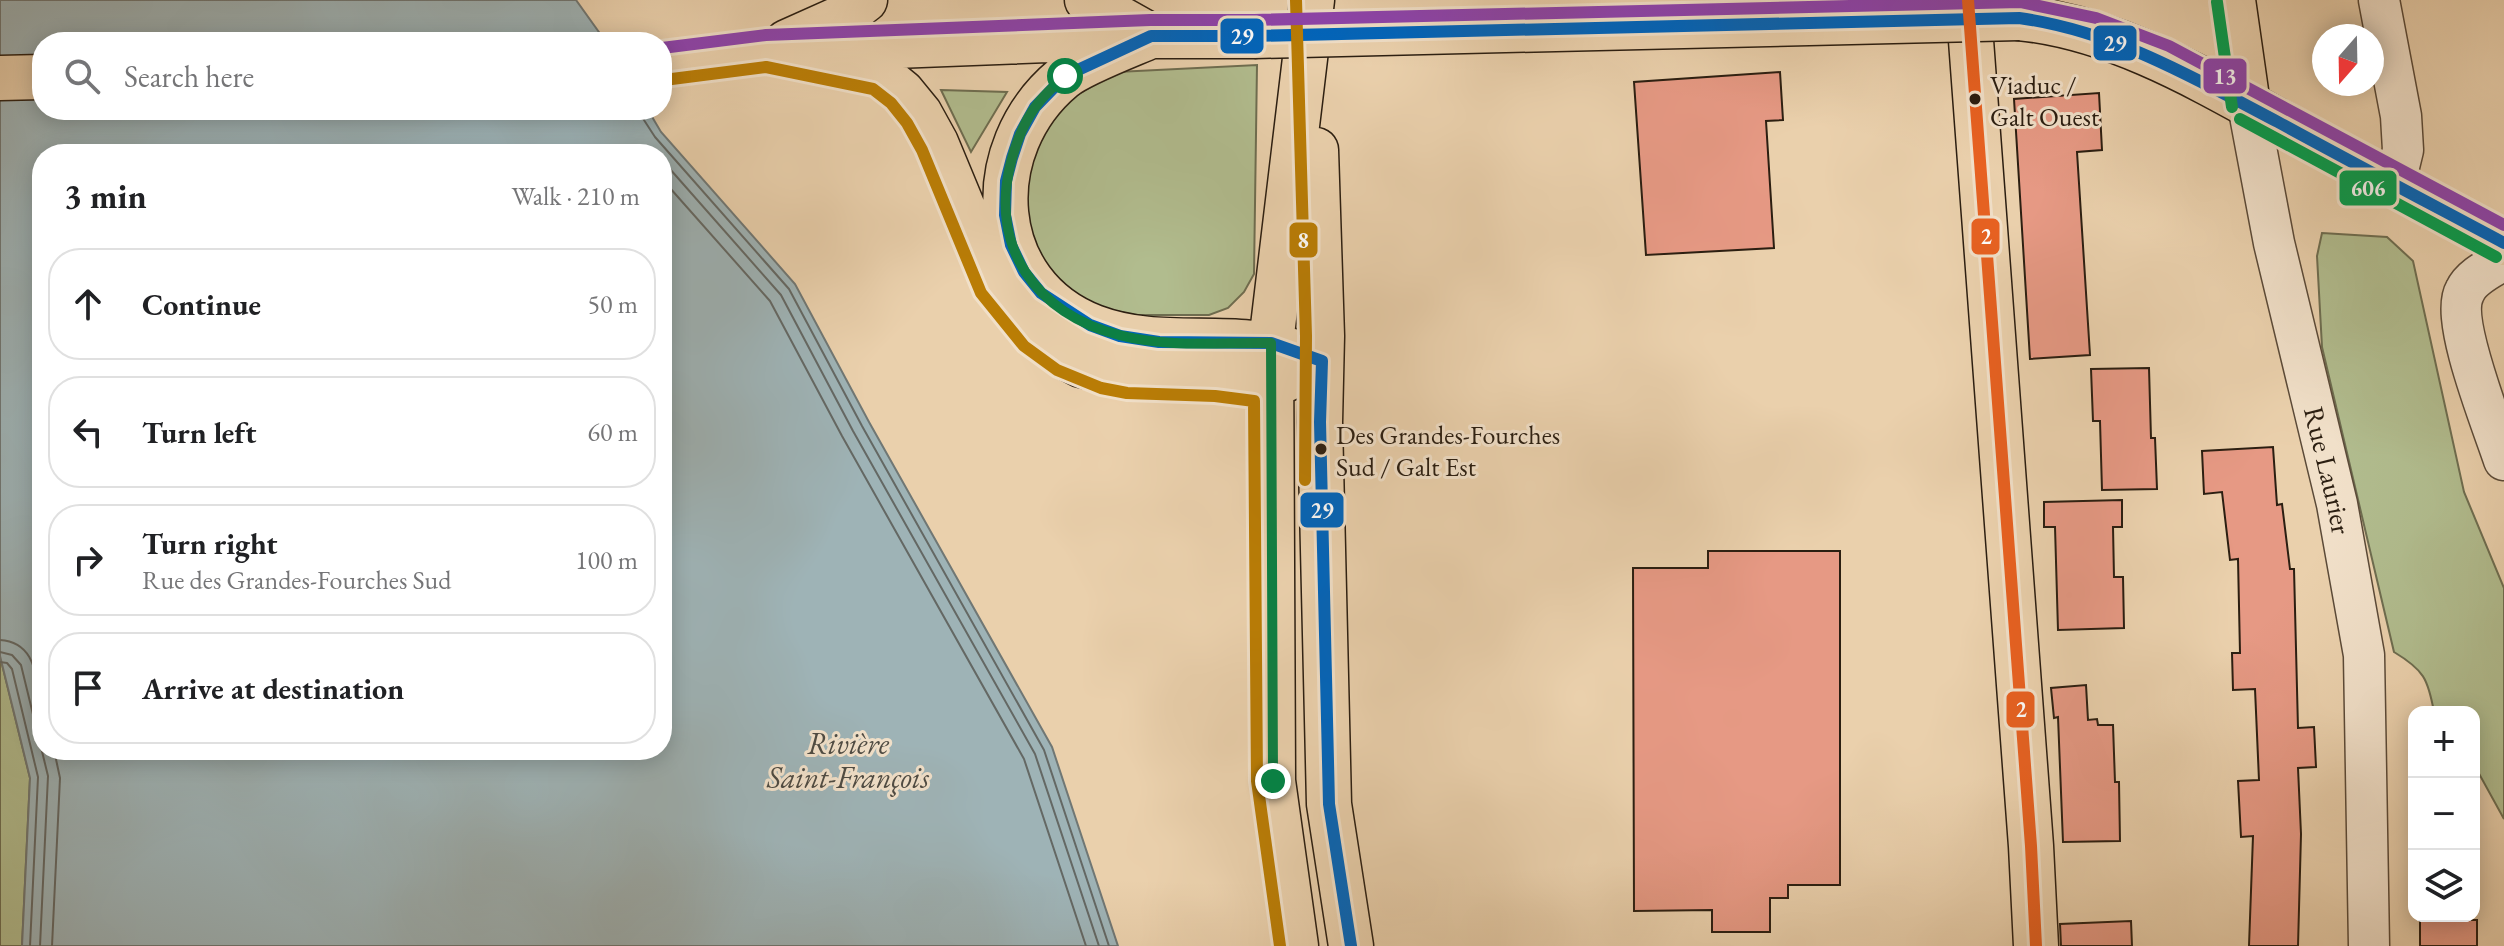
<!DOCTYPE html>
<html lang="en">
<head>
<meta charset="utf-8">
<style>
	:root { --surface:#fff; --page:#f2f2f2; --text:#202124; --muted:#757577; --line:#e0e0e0 }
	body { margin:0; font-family:"EB Garamond",serif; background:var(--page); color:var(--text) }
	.controls { position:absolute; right:24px; bottom:24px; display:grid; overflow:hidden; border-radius:16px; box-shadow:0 4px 20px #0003 }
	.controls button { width:72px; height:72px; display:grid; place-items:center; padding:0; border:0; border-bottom:2px solid var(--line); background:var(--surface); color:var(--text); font:40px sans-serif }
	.compass { position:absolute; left:2312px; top:24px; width:72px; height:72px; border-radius:50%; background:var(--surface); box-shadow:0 4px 20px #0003; rotate:200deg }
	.stop { position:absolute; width:24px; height:24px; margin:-18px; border:6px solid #0b8043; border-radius:50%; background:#fff }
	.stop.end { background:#0b8043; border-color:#fff; box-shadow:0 2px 8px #0008 }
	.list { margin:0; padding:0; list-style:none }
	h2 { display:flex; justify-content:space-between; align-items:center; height:104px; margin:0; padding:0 32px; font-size:34px }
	h2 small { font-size:26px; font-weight:400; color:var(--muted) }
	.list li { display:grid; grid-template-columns:52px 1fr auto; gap:24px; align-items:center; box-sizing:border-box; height:112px; margin:0 16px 16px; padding:0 16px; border:2px solid var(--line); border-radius:32px }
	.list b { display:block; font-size:30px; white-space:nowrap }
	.list p { margin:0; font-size:26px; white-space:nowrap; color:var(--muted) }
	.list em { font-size:26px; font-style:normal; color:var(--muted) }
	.icon { flex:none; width:44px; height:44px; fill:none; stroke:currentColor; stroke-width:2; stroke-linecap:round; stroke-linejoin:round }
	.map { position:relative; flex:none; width:2504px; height:946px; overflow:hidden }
	.search { position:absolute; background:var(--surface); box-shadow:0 4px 20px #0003; left:32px; top:32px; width:640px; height:88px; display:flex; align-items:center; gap:20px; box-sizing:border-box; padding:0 28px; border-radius:32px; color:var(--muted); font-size:30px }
	.panel { position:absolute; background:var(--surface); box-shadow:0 4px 20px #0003; left:32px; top:144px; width:640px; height:616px; border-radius:32px }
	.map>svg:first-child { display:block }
</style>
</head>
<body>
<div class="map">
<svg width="2504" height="946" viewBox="0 0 2504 946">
	<rect width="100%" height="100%" fill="#ead0ac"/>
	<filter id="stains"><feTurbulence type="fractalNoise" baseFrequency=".0025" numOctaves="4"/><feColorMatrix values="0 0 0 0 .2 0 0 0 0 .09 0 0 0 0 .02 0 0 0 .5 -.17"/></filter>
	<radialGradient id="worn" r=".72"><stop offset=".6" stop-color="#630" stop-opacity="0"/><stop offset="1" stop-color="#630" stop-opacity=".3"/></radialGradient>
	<path fill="#b1bc8e" stroke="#6e6d50" stroke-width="2" d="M1257,65L1254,274L1244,292L1228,308L1209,315H1134L1098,307L1076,296L1050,271L1027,241L1021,166L1058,106L1117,72Z
		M941,90L1007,92L971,152Z
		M2322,233L2387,237L2413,261L2464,492L2504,588V819L2477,770L2478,722H2474V712H2434C2428,679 2424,670 2394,652L2322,347L2317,256Z
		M0,656L30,778L22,946H0Z"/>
	<path fill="#9eb3b6" stroke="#707774" stroke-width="2" fill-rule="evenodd" d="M0,0H576L606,42H42V110H648L661,132L795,284L869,422L1052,747L1118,946H22L30,778L0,656ZM42,154H662V750H42Z"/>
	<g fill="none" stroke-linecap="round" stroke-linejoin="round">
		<path stroke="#646864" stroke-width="2" d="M641,110L642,117L655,137L789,289L862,426L1044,750L1109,946
			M662,160L781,295L853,431L1035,754L1099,946
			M662,179L770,301L842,436L1024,759L1086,946
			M0,640C34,642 36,674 42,701
			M0,652L12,655L21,665L48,776L40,946
			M0,662L7,663L12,669L38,777L30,946
			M52,946L60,778L54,750"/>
	</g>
	<path fill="#e69984" stroke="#2b1e11" stroke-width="2" d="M1780,72L1783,120L1766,121L1774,248L1646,255L1634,82Z
		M2099,93L2102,150L2077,152L2090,355L2030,359L2014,99Z
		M2149,368L2151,438H2155L2157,489L2102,490L2100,421H2093L2091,369Z
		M2273,447L2277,505L2282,504L2290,569H2294L2298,728L2314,727L2316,767L2298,768L2301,834L2298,946H2249L2253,836L2241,837L2238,781L2259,780L2255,689L2233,690L2232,653H2240L2238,559L2230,560L2222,492L2204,494L2202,451Z
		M2122,500V527H2113L2114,577H2123L2124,628L2058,630L2055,527H2044V502Z
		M1708,551H1840V885H1788V898H1770V932H1712V910L1634,911L1633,568H1708Z
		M2086,685L2088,720L2097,719L2098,725H2113L2115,782H2119L2120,841L2063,842L2058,717L2054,718L2051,688Z
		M2420,920H2477V946H2420Z
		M2131,921L2132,946H2061L2060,924Z"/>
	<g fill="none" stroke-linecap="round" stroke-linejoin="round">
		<defs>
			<g id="minor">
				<path d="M2379,0L2401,116L2403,150L2395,183"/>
				<path id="s1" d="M2248,105L2274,243L2337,504L2364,655L2369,946"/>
				<path d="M2504,260C2491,268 2472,276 2465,291C2449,319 2493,426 2504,460"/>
			</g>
			<path id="major" d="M1087,0L1151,36
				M1968,0L2031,846L2036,946
				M2233,0L2248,105
				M2019,18C2119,28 2208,83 2294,130C2364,168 2434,205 2504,243
				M1151,36C1128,46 1080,64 1063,78C979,148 985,285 1094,327C1163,353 1232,329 1298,353
				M787,42L843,17L865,0
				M767,51L880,74L902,92L920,114L936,143L995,285L1034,333L1064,356L1081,365L1129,377L1216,380L1270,387L1295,375
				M662,64L767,51L1151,36H1254
				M0,78L42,77
				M1316,150L1322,336L1320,422L1329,804L1351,946
				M1296,946L1273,781L1271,343L1312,0"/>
		</defs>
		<use href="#minor" stroke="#5b4a38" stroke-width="43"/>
		<use href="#major" stroke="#2b1e11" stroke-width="47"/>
		<use href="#minor" stroke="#f1e0c9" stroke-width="40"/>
		<use href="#major" stroke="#ead0ac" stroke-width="44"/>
		<defs>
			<path id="major-bridge" d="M1254,36L2019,18"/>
		</defs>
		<use href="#major-bridge" stroke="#2b1e11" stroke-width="47" stroke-linecap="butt"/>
		<use href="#major-bridge" stroke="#ead0ac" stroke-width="44"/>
		<defs>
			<path id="bus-1" d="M1351,946L1329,804L1320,422L1322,361L1271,343L1159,342L1120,336L1090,325L1041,293L1024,272L1011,245L1005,215L1006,181L1012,158L1020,134L1035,107L1065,76L1151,36H1254L2019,18C2114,31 2194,78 2278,122C2353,163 2429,203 2504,243"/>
			<path id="bus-2" d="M1296,0L1306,336L1305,480
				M664,80L766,67L873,89L891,103L907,123L922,150L981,293L1024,346L1057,370L1101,388L1127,393L1215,396L1254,401L1257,781L1280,946"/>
			<path id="bus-3" d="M662,48L766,35L1150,20H1254L2020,2L2096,18L2169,46L2504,225"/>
			<path id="bus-4" d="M1968,0L2031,846L2036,946"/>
			<path id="bus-5" d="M2217,2L2232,107
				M2240,119L2496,257"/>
		</defs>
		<use href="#bus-1" stroke="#f1e0c9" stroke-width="18"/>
		<use href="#bus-2" stroke="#f1e0c9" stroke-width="18"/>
		<use href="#bus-3" stroke="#f1e0c9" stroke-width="18"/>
		<use href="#bus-4" stroke="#f1e0c9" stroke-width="18"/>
		<use href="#bus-5" stroke="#f1e0c9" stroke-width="18"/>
		<use href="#bus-1" stroke="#0065bd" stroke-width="12"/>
		<use href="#bus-2" stroke="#ba7d05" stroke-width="12"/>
		<use href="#bus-3" stroke="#8e44ad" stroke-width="12"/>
		<use href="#bus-4" stroke="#e86121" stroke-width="12"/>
		<use href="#bus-5" stroke="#029f4e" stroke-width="12"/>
	</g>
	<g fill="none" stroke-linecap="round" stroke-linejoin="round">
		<path stroke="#0b8043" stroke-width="10" d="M1065,76C1055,85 1044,95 1036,106C1024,122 1016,143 1011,162C989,247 1036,314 1119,335C1167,348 1222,342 1271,343L1273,781"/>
	</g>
	<g fill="#2b1e11" stroke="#f1e0c9" stroke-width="3">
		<circle cx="1975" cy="99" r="7"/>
		<circle cx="1321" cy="449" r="7"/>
	</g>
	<g text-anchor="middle" stroke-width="6" stroke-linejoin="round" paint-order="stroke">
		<g font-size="26" fill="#2b1e11" stroke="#f1e0c9" text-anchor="start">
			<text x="1990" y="94">Viaduc /<tspan x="1990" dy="32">Galt Ouest</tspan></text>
			<text x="1336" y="444">Des Grandes-Fourches<tspan x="1336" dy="32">Sud / Galt Est</tspan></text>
		</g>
		<g font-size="28" fill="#2b1e11" stroke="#f1e0c9">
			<text dy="10" stroke="none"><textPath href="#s1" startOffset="374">Rue Laurier</textPath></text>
		</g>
		<g font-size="30" font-style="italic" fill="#4e4b43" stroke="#f1e0c9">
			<text x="848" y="754">Rivière<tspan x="848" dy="34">Saint-François</tspan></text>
		</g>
	</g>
	<g stroke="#f1e0c9" stroke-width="3">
		<rect x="1219" y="17" width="46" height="38" rx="8" fill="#0065bd"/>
		<rect x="2092" y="24" width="46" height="38" rx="8" fill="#0065bd"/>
		<rect x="2202" y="57" width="46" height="38" rx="8" fill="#8e44ad"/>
		<rect x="2338" y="169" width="60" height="38" rx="8" fill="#029f4e"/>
		<rect x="1970" y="217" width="31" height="39" rx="8" fill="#e86121"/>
		<rect x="1288" y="221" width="31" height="38" rx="8" fill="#ba7d05"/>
		<rect x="1299" y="491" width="46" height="38" rx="8" fill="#0065bd"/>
		<rect x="2005" y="690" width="31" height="39" rx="8" fill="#e86121"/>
	</g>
	<g font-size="22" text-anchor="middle" font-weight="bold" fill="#fff">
		<text x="1242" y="44">29</text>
		<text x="2115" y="51">29</text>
		<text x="2225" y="84">13</text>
		<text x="2368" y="196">606</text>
		<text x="1986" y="244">2</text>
		<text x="1303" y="248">8</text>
		<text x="1322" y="518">29</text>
		<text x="2021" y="717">2</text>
	</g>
	<rect width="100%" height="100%" filter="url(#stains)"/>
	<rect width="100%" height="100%" fill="url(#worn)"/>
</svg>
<div class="controls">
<button>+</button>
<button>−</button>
<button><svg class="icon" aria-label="layers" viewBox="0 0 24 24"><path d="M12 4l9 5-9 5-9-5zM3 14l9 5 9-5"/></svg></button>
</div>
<svg class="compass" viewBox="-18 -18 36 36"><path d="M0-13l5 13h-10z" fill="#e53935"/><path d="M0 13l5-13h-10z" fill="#757577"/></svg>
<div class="stop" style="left:1065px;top:76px"></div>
<div class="stop end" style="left:1273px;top:781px"></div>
<div class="search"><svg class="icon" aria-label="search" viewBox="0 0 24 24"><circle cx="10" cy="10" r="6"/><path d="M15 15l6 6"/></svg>Search here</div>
<section class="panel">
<h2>3 min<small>Walk · 210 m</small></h2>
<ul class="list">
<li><svg class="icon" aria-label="ahead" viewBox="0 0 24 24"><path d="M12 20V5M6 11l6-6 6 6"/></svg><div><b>Continue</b></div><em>50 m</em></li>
<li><svg class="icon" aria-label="left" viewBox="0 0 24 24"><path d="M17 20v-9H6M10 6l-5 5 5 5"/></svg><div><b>Turn left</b></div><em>60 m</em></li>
<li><svg class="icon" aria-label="right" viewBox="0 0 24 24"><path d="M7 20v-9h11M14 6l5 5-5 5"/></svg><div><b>Turn right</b><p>Rue des Grandes-Fourches Sud</p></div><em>100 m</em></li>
<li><svg class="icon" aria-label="arrive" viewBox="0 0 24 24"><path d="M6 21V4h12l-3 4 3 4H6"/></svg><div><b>Arrive at destination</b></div></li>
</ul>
</section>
</div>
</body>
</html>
